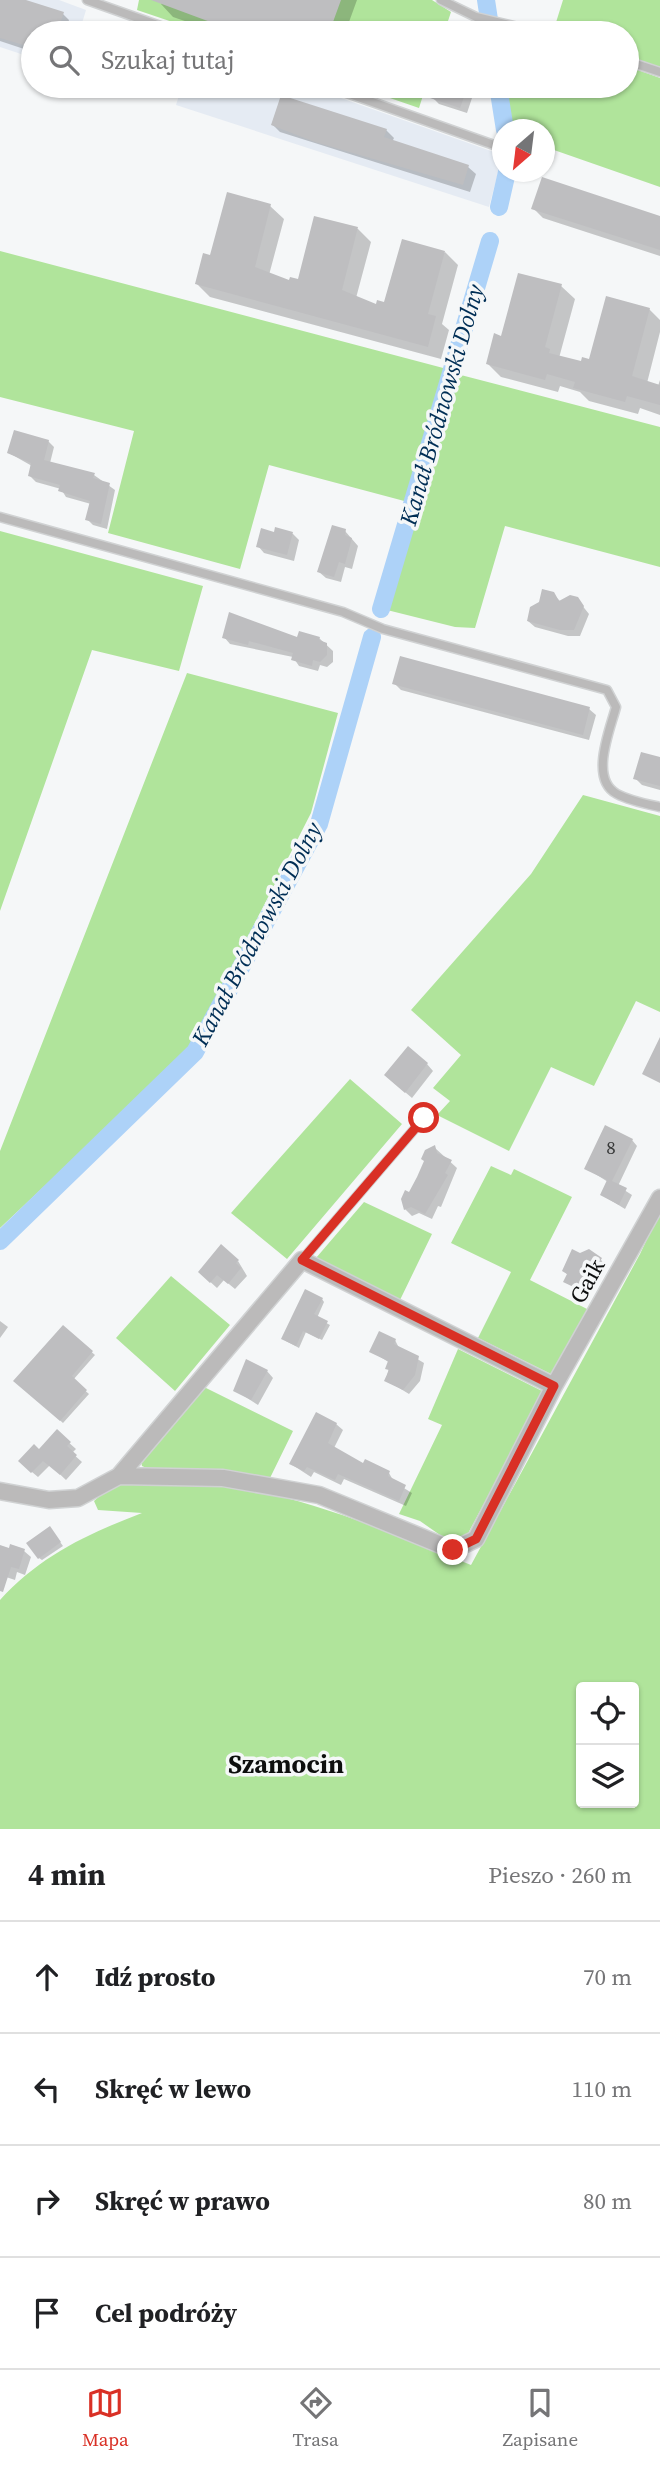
<!DOCTYPE html>
<html lang="pl">
<head>
<meta charset="utf-8">
<style>
	:root { --surface:#fff; --page:#f6f6f6; --text:#202124; --muted:#757577; --line:#e0e0e0; --accent:#d93025 }
	body { margin:0; font-family:"Source Serif 4",serif; background:var(--page); color:var(--text) }
	.controls { position:absolute; right:21px; bottom:21px; display:grid; overflow:hidden; border-radius:7px; box-shadow:0 2px 5px #0004 }
	.controls button { width:63px; height:63px; display:grid; place-items:center; padding:0; border:0; border-bottom:2px solid var(--line); background:var(--surface); color:var(--text); font:35px sans-serif }
	.compass { position:absolute; left:492px; top:119px; width:63px; height:63px; border-radius:50%; background:var(--surface); box-shadow:0 2px 5px #0004; rotate:208deg }
	.stop { position:absolute; width:21px; height:21px; margin:-16px; border:5px solid #d93025; border-radius:50%; background:#fff }
	.stop.end { background:#d93025; border-color:#fff; box-shadow:0 2px 7px #0008 }
	.list { margin:0; padding:0; list-style:none }
	h2 { display:flex; justify-content:space-between; align-items:center; height:91px; margin:0; padding:0 28px; font-size:30px }
	h2 small { font-size:23px; font-weight:400; color:var(--muted) }
	.list li { display:grid; grid-template-columns:46px 1fr auto; gap:21px; align-items:center; box-sizing:border-box; height:112px; padding:0 28px; border-top:2px solid var(--line) }
	.list b { display:block; font-size:26px; white-space:nowrap }
	.list em { font-size:23px; font-style:normal; color:var(--muted) }
	.icon { flex:none; width:38px; height:38px; fill:none; stroke:currentColor; stroke-width:2; stroke-linecap:round; stroke-linejoin:round }
	.map { position:relative; flex:none; width:660px; height:1829px; overflow:hidden }
	.search { position:absolute; background:var(--surface); box-shadow:0 2px 5px #0004; left:21px; right:21px; top:21px; height:77px; display:flex; align-items:center; gap:18px; box-sizing:border-box; padding:0 24px; border-radius:38px; color:var(--muted); font-size:26px }
	.sheet { height:539px; background:var(--surface) }
	nav { display:flex; justify-content:space-around; align-items:center; box-sizing:border-box; height:98px; border-top:2px solid var(--line); background:var(--surface); font-size:19px; color:var(--muted) }
	nav a { display:grid; justify-items:center; gap:4px }
	nav .on { color:var(--accent) }
	.map>svg:first-child { display:block }
</style>
</head>
<body>
<div class="map">
<svg width="660" height="1829" viewBox="0 0 660 1829">
	<rect width="100%" height="100%" fill="#f5f7f8"/>
	<path fill="#e5ebf3" d="M0,0H59L86,10L79,33H33V58L0,47Z
		M182,86H307L494,152L500,165L489,207L176,105Z"/>
	<path fill="#b0e49b" fill-rule="evenodd" d="M139,0H432L451,12L444,33H205L137,10Z
		M563,0H660V67L627,56V33L553,32Z
		M627,66L660,78V187L554,150L545,144L544,130L532,129L525,122L518,129H511L504,86H627Z
		M355,86H426L419,108Z
		M0,251L447,369L408,502L269,465L240,569L108,533L134,431L0,397Z
		M457,374L660,427V567L505,526L475,628L455,627L387,610Z
		M0,531L203,586L179,671L92,650L0,911Z
		M187,673L338,713L311,813L191,1048L0,1228V1151Z
		M583,795L660,816V1012L636,1001L594,1086L551,1067L509,1151L437,1115L450,1101L433,1088L461,1055L411,1010L531,874Z
		M350,1079L402,1124L287,1259L231,1213Z
		M491,1166L511,1175L514,1169L572,1197L530,1280L591,1311L553,1375L478,1338L511,1272L451,1243Z
		M364,1202L432,1234L400,1300L316,1258Z
		M660,1212V1829H0V1600C40,1556 87,1534 142,1513L98,1510L94,1501L117,1481C147,1481 179,1479 208,1483C301,1494 385,1530 471,1565L640,1254ZM581,1687H634V1803H581Z
		M171,1276L230,1325L175,1391L116,1338Z
		M458,1349L544,1392L465,1539L450,1542L420,1521L399,1514L442,1425L428,1419Z
		M204,1387L293,1431L270,1478L151,1470L142,1466L141,1461Z"/>
	<path fill="#0003" d="M0,0H21L63,14L69,20L65,33H33V52L0,41Z
		M162,0H357L345,33H220L173,17L161,4Z
		M139,86H156L155,91Z
		M436,86L467,89L473,95L467,113L439,104L432,97Z
		M273,125L386,130L394,138L392,142L468,167L476,174L470,192L280,132Z
		M270,206L284,219L269,275L290,282L299,281L316,218L358,229L371,242L356,298L377,306L386,304L445,252L458,265L442,324L449,330L441,359L210,297L197,284L212,258Z
		M533,208L660,217V256L543,218Z
		M561,286L575,299L559,358L582,363L590,361L649,309L660,320V332L647,383L658,386L660,380V415L640,408L638,414L589,401L580,392L560,386L558,392L501,377L488,364L503,338Z
		M48,441L54,447L50,463L94,475L115,490L107,529L93,525L87,519L91,504L66,497L61,489L36,482L30,476L32,466L9,453Z
		M276,529L293,534L299,540L294,561L264,553L258,546L275,534Z
		M345,531L358,546L352,569L345,567L341,582L326,578L319,572Z
		M553,594L560,601L577,599L589,614L580,636H568L535,627L528,621L540,603Z
		M224,637L319,638L333,651V662L327,667L320,665L318,671L299,666L293,657L230,644Z
		M394,683L589,709L596,715L589,740L401,690Z
		M660,759V790L642,785L635,778Z
		M427,1064L433,1071L412,1098L392,1081Z
		M632,1140L637,1146L618,1186L632,1195L625,1209L602,1195L608,1182L586,1168Z
		M435,1148L457,1168L441,1207L438,1206L432,1219L419,1213L412,1216L405,1209L410,1195Z
		M601,1260L607,1266L589,1296L565,1281L568,1275L564,1271Z
		M238,1261L247,1276L235,1289L224,1280L217,1288L206,1278Z
		M322,1299L324,1302L317,1318L330,1325L322,1340L306,1332L299,1348L286,1341Z
		M0,1321L8,1327L0,1338Z
		M63,1327L95,1355L73,1380L89,1394L63,1423L16,1381Z
		M395,1340L399,1348L424,1363L420,1381L409,1394L386,1380L390,1363L371,1351Z
		M267,1371L273,1378L258,1405L235,1390Z
		M336,1424L343,1430L334,1448L364,1465L389,1473L394,1482L412,1493L406,1506L344,1479L341,1485L314,1472L311,1477L291,1464Z
		M57,1432L76,1449L72,1453L82,1462L66,1480L50,1465L38,1477L26,1467Z
		M52,1531L63,1546L42,1560L39,1558Z
		M24,1551L31,1557L25,1575L17,1572L15,1580L3,1576L0,1558Z"/>
	<g fill="none" stroke-linecap="round" stroke-linejoin="round">
		<path stroke="#add2f8" stroke-width="18" d="M486,0L491,33
			M498,86L505,130
			M499,207L507,172
			M381,609L490,241
			M0,1241L195,1052L319,824L372,637"/>
	</g>
	<path fill="#bebec0" d="M0,0H26L64,12L57,33H33V48L0,38Z
		M151,0H341L329,33H240Z
		M435,86H468L460,108L430,98Z
		M281,95L387,129L384,137L469,165L463,185L315,142L271,125Z
		M542,177L660,216V250L531,209Z
		M227,192L271,204L255,267L289,280L290,277L298,279L314,216L358,227L342,290L376,304L377,300L384,302L402,239L445,251L428,314L436,316L428,347L195,284L203,253L210,255Z
		M518,273L562,284L545,347L550,349L549,353L581,361L582,357L589,359L606,296L650,308L632,376L660,385V405L627,396L625,402L573,388L575,382L547,374L545,380L486,364L494,333L501,336Z
		M14,430L49,440L44,460L95,473L93,478L110,483L101,524L85,520L90,501L58,491L60,485L28,476L31,463L7,453Z
		M332,525L346,529L345,535L352,538L345,564L339,562L334,577L317,572Z
		M275,527L293,532L287,555L256,547L261,528L274,532Z
		M542,589L554,592L559,601L570,595L578,597L584,606L574,630H560L527,621L530,607L539,602Z
		M229,612L297,637L299,631L320,637L319,640L327,643V655L320,662L313,660L312,666L291,660L293,653L249,641L248,645L222,638Z
		M400,656L590,707L583,735L392,684Z
		M641,752L660,757V786L633,779Z
		M660,1037V1083L642,1074Z
		M408,1046L428,1063L405,1093L384,1075Z
		M605,1125L633,1139L612,1181L627,1188L619,1205L600,1195L607,1180L584,1169Z
		M435,1145L437,1153L452,1160L445,1173L448,1175L425,1214L411,1207L404,1210L401,1199L405,1190L409,1192L417,1177L424,1161L421,1159L425,1150Z
		M221,1244L239,1260L236,1263L241,1268L228,1284L217,1275L210,1283L198,1272Z
		M572,1249L580,1253L589,1249L602,1258L582,1291L563,1282L567,1274L562,1271Z
		M305,1289L323,1298L314,1314L328,1321L319,1339L303,1331L296,1346L281,1339Z
		M63,1325L93,1351L72,1376L87,1390L60,1421L13,1381Z
		M379,1331L396,1339L394,1344L419,1356L415,1375L403,1390L384,1381L389,1370L385,1369L388,1361L369,1352Z
		M246,1359L268,1370L251,1400L233,1391Z
		M316,1412L337,1423L328,1443L363,1463L365,1459L390,1471L388,1476L406,1485L399,1501L338,1474L335,1480L307,1467L304,1471L289,1464Z
		M57,1429L71,1442L67,1446L77,1455L60,1475L43,1461L31,1473L18,1461L34,1444L39,1449Z
		M50,1526L61,1542L38,1559L26,1543Z
		M10,1544L25,1549L19,1569L11,1567L3,1592L0,1591V1545L9,1548Z"/>
	<g fill="none" stroke-linecap="round" stroke-linejoin="round">
		<defs>
			<path id="lane" d="M87,0L180,33
				M441,0L476,17L543,33
				M627,61L660,72
				M327,86L494,145
				M0,517L343,612L383,629L607,690L616,707C610,730 589,779 617,794C630,801 646,804 660,807
				M302,1260L424,1118"/>
			<path id="street" d="M119,1476L223,1478L319,1495L453,1550L476,1539L554,1386L660,1198
				M0,1491L49,1500L78,1498L119,1476L302,1260L554,1386"/>
		</defs>
		<use href="#lane" stroke="#d0d2d3" stroke-width="11"/>
		<use href="#street" stroke="#d0d2d3" stroke-width="19"/>
		<use href="#lane" stroke="#bbbaba" stroke-width="8"/>
		<use href="#street" stroke="#bbbaba" stroke-width="16"/>
	</g>
	<g fill="none" stroke-linecap="round" stroke-linejoin="round">
		<path stroke="#d93025" stroke-width="9" d="M424,1118L302,1260L554,1386L476,1539L453,1550"/>
	</g>
	<g text-anchor="middle" stroke-width="7" stroke-linejoin="round" paint-order="stroke">
		<g font-size="19" fill="#393a3a">
			<text x="611" y="1154">8</text>
		</g>
		<g font-size="23" fill="#0d0e0e" stroke="#f5f7f8">
			<text transform="translate(587 1281) rotate(-61)" y="8">Gaik</text>
		</g>
		<g font-size="24" font-style="italic" fill="#002e55" stroke="#f5f7f8">
			<text transform="translate(442 405) rotate(-74)" y="8">Kanał Bródnowski Dolny</text>
			<text transform="translate(257 934) rotate(-62)" y="8">Kanał Bródnowski Dolny</text>
		</g>
		<g font-size="26" font-weight="bold" fill="#0d0e0e" stroke="#f5f7f8">
			<text x="286" y="1773">Szamocin</text>
		</g>
	</g>
</svg>
<div class="controls">
<button><svg class="icon" aria-label="locate" viewBox="0 0 24 24"><circle cx="12" cy="12" r="6"/><path d="M12 2v4M12 18v4M2 12h4M18 12h4"/></svg></button>
<button><svg class="icon" aria-label="layers" viewBox="0 0 24 24"><path d="M12 4l9 5-9 5-9-5zM3 14l9 5 9-5"/></svg></button>
</div>
<svg class="compass" viewBox="-18 -18 36 36"><path d="M0-13l5 13h-10z" fill="#e53935"/><path d="M0 13l5-13h-10z" fill="#757577"/></svg>
<div class="stop" style="left:424px;top:1118px"></div>
<div class="stop end" style="left:453px;top:1550px"></div>
<div class="search"><svg class="icon" aria-label="search" viewBox="0 0 24 24"><circle cx="10" cy="10" r="6"/><path d="M15 15l6 6"/></svg>Szukaj tutaj</div>
</div>
<section class="sheet">
<h2>4 min<small>Pieszo · 260 m</small></h2>
<ul class="list">
<li><svg class="icon" aria-label="ahead" viewBox="0 0 24 24"><path d="M12 20V5M6 11l6-6 6 6"/></svg><div><b>Idź prosto</b></div><em>70 m</em></li>
<li><svg class="icon" aria-label="left" viewBox="0 0 24 24"><path d="M17 20v-9H6M10 6l-5 5 5 5"/></svg><div><b>Skręć w lewo</b></div><em>110 m</em></li>
<li><svg class="icon" aria-label="right" viewBox="0 0 24 24"><path d="M7 20v-9h11M14 6l5 5-5 5"/></svg><div><b>Skręć w prawo</b></div><em>80 m</em></li>
<li><svg class="icon" aria-label="arrive" viewBox="0 0 24 24"><path d="M6 21V4h12l-3 4 3 4H6"/></svg><div><b>Cel podróży</b></div></li>
</ul>
</section>
<nav>
<a class="on"><svg class="icon" aria-label="map" viewBox="0 0 24 24"><path d="M3 6l6-2 6 2 6-2v14l-6 2-6-2-6 2zM9 4v14M15 6v14"/></svg>Mapa</a>
<a><svg class="icon" aria-label="directions" viewBox="0 0 24 24"><path d="M12 3l9 9-9 9-9-9zM9 14v-3h6M13 9l2 2-2 2"/></svg>Trasa</a>
<a><svg class="icon" aria-label="saved" viewBox="0 0 24 24"><path d="M7 4h10v16l-5-4-5 4z"/></svg>Zapisane</a>
</nav>
</body>
</html>
